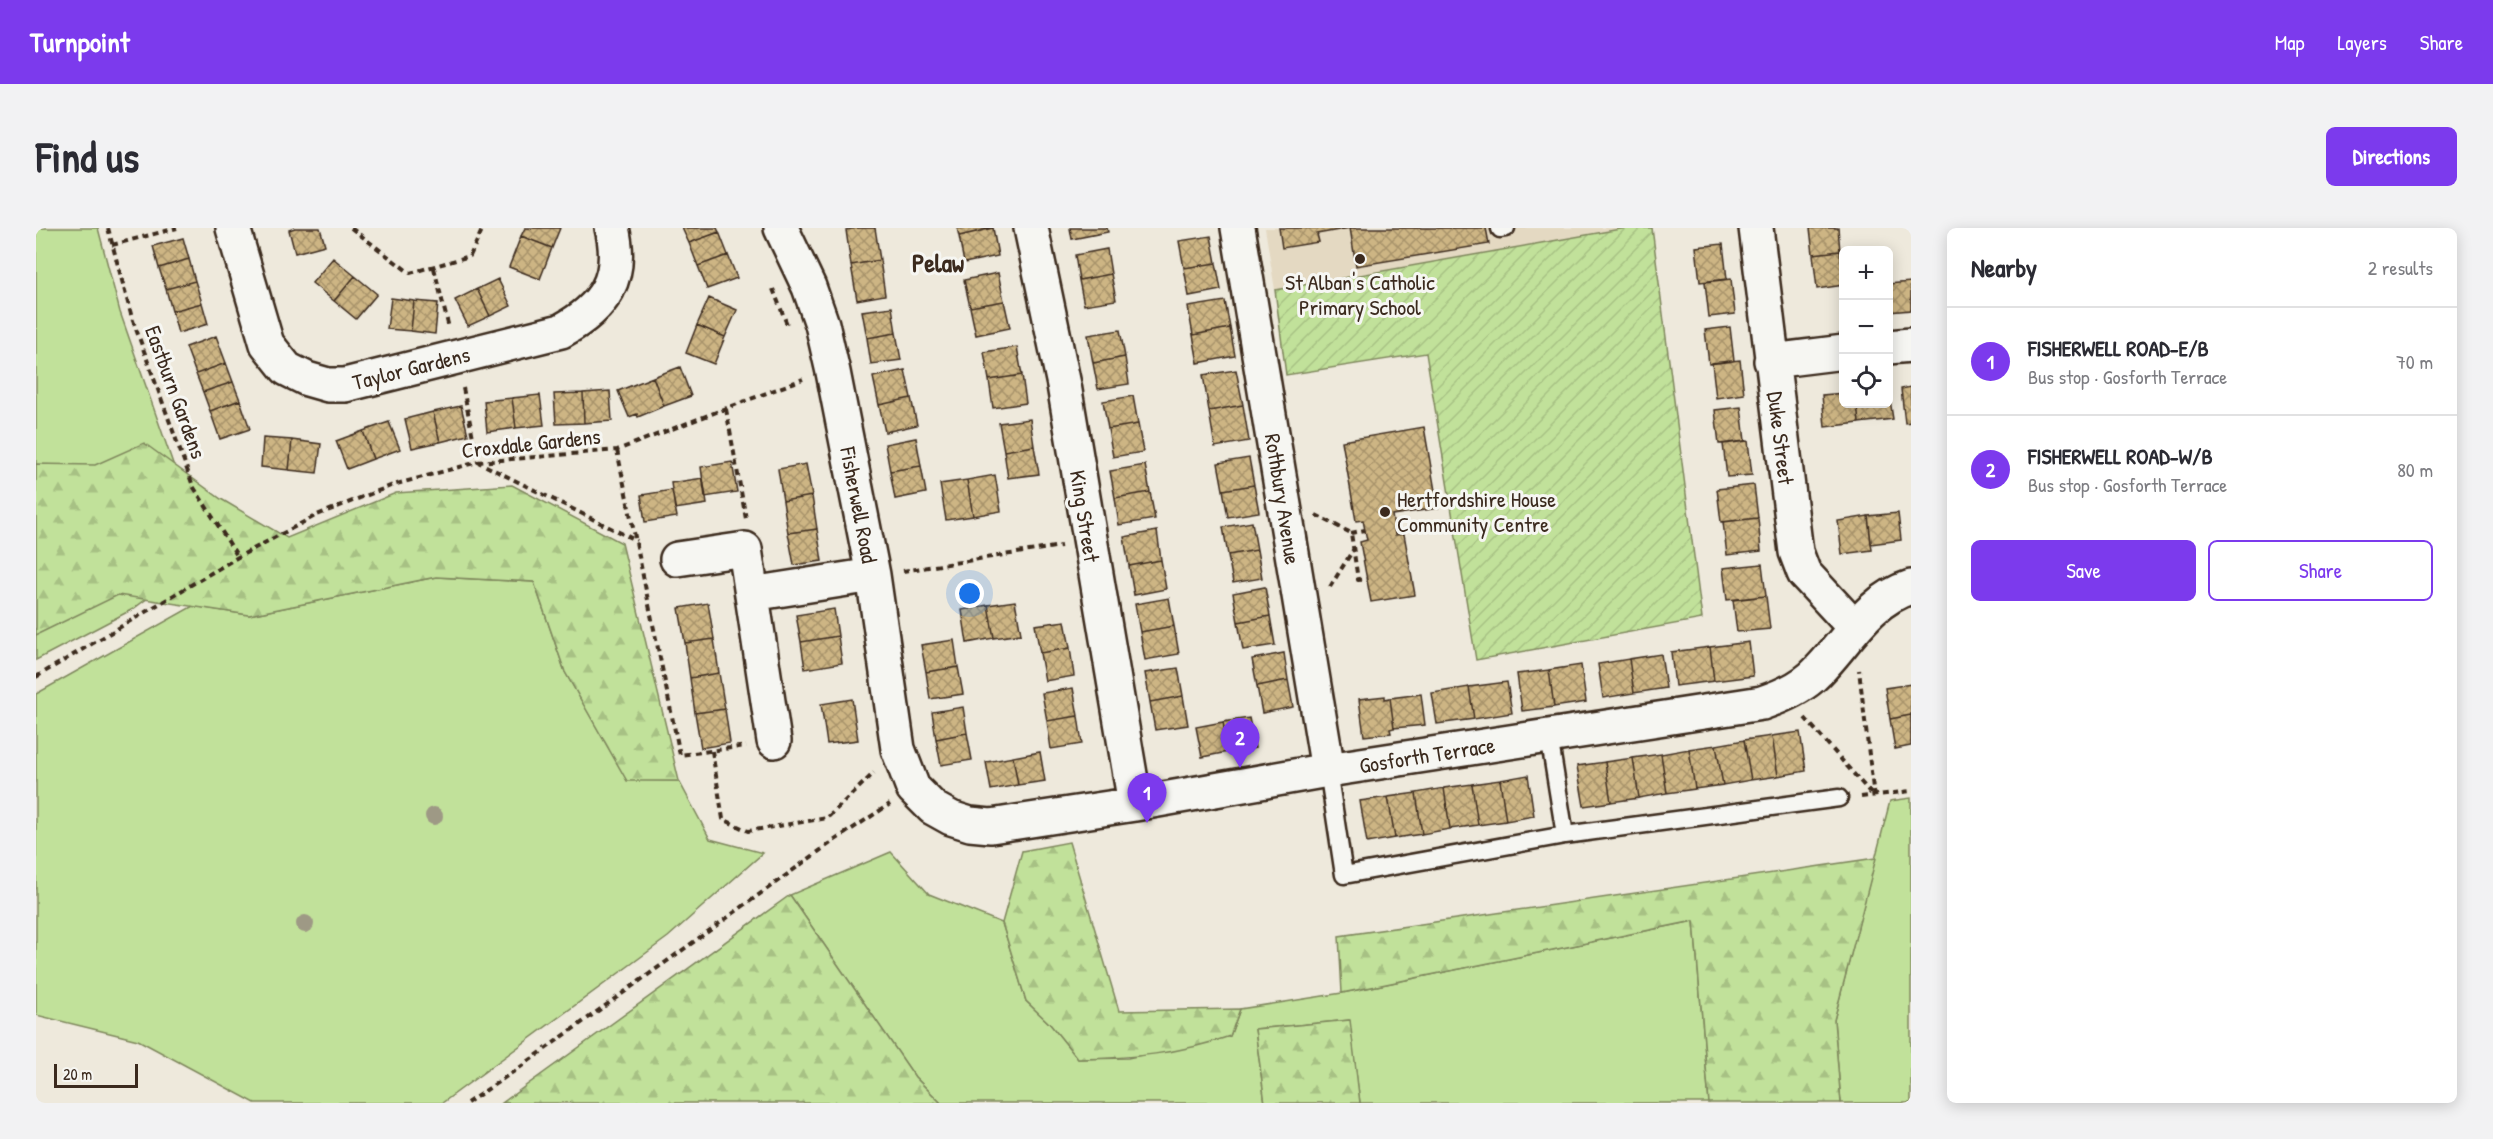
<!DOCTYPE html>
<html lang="en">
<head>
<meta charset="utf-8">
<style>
	:root { --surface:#fff; --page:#f2f2f3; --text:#2b2b33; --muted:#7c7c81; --line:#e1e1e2; --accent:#7c3aed }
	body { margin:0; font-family:"Patrick Hand",sans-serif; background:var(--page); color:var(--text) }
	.controls { position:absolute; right:18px; top:18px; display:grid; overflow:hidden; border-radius:9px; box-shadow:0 3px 15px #0003 }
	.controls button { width:54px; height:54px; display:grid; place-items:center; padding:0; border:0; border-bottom:2px solid var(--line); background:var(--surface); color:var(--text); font:30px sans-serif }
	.scale { position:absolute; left:18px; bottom:15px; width:84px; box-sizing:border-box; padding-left:6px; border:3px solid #3b2a1e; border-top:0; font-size:16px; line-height:21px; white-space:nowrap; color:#3b2a1e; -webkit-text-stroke:4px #f6f6f2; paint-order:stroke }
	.you { position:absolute; left:934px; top:366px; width:21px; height:21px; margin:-15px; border:4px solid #fff; border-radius:50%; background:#1a73e8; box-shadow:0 0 0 9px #1a73e833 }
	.badge { display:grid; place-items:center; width:39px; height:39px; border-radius:50%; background:var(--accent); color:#fff; font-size:20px; font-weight:700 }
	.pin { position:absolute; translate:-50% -50px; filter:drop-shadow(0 2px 3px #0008) }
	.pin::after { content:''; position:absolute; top:32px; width:21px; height:18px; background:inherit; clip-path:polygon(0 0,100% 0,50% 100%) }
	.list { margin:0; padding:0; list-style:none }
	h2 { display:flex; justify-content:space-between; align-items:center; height:78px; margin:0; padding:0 24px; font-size:26px }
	h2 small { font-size:20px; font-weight:400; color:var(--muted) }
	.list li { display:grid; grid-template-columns:39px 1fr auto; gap:18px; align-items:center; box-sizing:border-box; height:108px; padding:0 24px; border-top:2px solid var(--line) }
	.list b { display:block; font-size:22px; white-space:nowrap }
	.list p { margin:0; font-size:20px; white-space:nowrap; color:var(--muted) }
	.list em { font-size:20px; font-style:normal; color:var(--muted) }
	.actions { display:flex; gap:12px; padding:18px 24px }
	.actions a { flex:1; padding:14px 0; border:2px solid var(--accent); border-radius:9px; text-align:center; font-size:21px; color:var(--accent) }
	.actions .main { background:var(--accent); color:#fff }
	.icon { flex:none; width:33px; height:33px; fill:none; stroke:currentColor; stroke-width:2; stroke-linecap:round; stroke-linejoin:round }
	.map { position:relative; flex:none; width:1875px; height:875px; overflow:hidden; border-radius:9px }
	header { display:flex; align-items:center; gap:36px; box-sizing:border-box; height:84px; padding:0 30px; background:var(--accent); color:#fff }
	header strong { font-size:28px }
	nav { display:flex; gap:33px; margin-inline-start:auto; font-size:21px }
	.intro { display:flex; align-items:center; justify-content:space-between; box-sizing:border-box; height:144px; padding:0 36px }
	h1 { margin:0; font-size:42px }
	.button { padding:15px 27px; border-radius:9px; background:var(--accent); color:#fff; font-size:21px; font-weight:700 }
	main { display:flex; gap:36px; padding:0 36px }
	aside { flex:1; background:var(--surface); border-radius:9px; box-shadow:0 3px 15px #0003 }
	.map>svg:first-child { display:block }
</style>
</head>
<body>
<header>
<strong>Turnpoint</strong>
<nav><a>Map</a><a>Layers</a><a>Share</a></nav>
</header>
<div class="intro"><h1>Find us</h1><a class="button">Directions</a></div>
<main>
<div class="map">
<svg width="1875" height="875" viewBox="0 0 1875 875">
	<defs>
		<pattern id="forest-firs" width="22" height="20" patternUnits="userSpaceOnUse" patternTransform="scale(1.5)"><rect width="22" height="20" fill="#c1e19a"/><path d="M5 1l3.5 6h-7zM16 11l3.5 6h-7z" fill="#a7c184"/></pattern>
		<pattern id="garden-furrows" width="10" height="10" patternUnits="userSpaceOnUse" patternTransform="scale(1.5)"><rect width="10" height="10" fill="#c1e19a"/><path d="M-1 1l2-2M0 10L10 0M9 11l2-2" fill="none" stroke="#a7c184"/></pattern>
		<pattern id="building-cross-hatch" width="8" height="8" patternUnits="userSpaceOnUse" patternTransform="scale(1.5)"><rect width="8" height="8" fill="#cdb584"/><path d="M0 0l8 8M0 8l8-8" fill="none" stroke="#a8936b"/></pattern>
	</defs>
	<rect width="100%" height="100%" fill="#eee9dc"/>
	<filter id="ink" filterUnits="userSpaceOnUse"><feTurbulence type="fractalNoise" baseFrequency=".0167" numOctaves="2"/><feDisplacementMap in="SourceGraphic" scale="12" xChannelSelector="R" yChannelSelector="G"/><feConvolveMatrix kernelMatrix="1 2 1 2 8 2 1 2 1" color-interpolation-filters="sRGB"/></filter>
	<g filter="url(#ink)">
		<path fill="#e4d9c2" d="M1229,0H1590L1239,62Z"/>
		<path fill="#c1e19a" stroke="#7e865c" stroke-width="1.5" d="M0,0H62L84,84L141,247L178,321L97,381L0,432Z
			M400,349L498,354L529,444L591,552L643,553L674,611L727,625L632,709L406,875H219L102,812L0,787V466L157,378L213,387Z
			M1875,570V875H1805L1798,792L1854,573Z
			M855,624L893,666L966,695L990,773L1014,796L1042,831L1092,830L1194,808L1204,781L1306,765L1658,693L1673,875H1324L1313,792L1219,801L1229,875H905L879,849L754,667Z"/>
		<path fill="url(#forest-firs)" stroke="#7e865c" stroke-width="1.5" d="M108,215L185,271L251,310L360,265L476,257L586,315L643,553H591L529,444L498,354L400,349L213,387L82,367L0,407V236L59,237Z
			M1033,614L1083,783L1204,781L1194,808C1144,826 1095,830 1042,831L1014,796L990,773L966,695L986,623Z
			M1840,630L1798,792L1805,875H1673L1658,693L1306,765L1303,708Z
			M754,667L879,849L905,875H466Z
			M1314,792L1324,875H1229L1219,801Z"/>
		<path fill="url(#garden-furrows)" stroke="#7e865c" stroke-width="1.5" d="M1590,0H1616L1666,391L1440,432L1390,125L1250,147L1239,62Z"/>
		<path fill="url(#building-cross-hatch)" stroke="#3b2a1e" stroke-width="1.5" d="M259,0H284L289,17L259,25L253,2Z
			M489,0H524L516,20L485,8Z
			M646,0H681L683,4L653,15Z
			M820,0H839L844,32L815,37L810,2Z
			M921,0H957L923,8Z
			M957,0L962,28L928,35L923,8Z
			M1034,0H1071L1072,4L1036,11Z
			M1243,0H1450L1453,16L1320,38L1314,0L1281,6L1283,14L1246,20Z
			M1774,0H1802L1804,23L1777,26Z
			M683,4L692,27L662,38L653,15Z
			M485,8L516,20L504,51L473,39Z
			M1175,8L1180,35L1148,40L1143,13Z
			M147,10L153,31L123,40L117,18Z
			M1687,16L1691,51L1664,54L1660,19Z
			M1071,21L1075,46L1043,52L1039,27Z
			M1804,23L1808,57L1781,61L1777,26Z
			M692,27L701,50L671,61L662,38Z
			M297,30L319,48L298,73L276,55Z
			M153,31L159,53L130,61L123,40Z
			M844,32L849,67L821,72L815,37Z
			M1180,35L1185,62L1153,68L1148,40Z
			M962,45L968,73L934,79L928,52Z
			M1075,46L1080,72L1048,77L1043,52Z
			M319,48L341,66L320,91L298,73Z
			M462,51L475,78L454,88L441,61Z
			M1695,51L1699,86L1673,89L1669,54Z
			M159,53L166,75L136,83L130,61Z
			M1875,54V82L1853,84L1852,56Z
			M441,61L454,88L432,98L419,72Z
			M355,70L378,73L375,103L351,101Z
			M673,70L701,82L689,109L661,97Z
			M378,73L402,75L399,106L375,103Z
			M968,73L974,100L940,107L934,79Z
			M1189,73L1194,100L1157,107L1152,79Z
			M166,75L172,96L142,105L136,83Z
			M856,79L860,105L831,110L826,83Z
			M661,97L689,109L678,136L650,125Z
			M1694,99L1698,133L1673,136L1669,102Z
			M1194,100L1199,128L1162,135L1157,107Z
			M1084,102L1089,129L1057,135L1052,107Z
			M860,105L865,132L835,136L831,110Z
			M180,108L190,135L160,146L150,119Z
			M981,119L986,147L953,152L948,124Z
			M1089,129L1093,156L1062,161L1057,135Z
			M1704,132L1708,166L1680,170L1676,135Z
			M190,135L197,154L167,164L160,146Z
			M644,139L655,168L628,178L617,149Z
			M869,142L875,170L843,177L837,149Z
			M1200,142L1207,177L1173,183L1167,147Z
			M986,147L990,175L957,180L953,152Z
			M617,149L628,178L602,189L601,186L593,189L582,163Z
			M197,154L204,172L174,183L167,164Z
			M1852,159L1857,191L1823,195L1821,176H1852Z
			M1875,159V194L1869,195L1865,161Z
			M574,163L576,193L548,195L547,165Z
			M547,165L548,195L520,196L518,166Z
			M1808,165V176H1821L1823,195L1789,199L1786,167Z
			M504,167L508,197L480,200L476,170Z
			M1097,168L1102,196L1072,201L1067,173Z
			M476,170L480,200L451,204L448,173Z
			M875,170L881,197L849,204L843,177Z
			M204,172L214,201L184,211L174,183Z
			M1207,177L1213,213L1179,219L1173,183Z
			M425,178L432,207L404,214L397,184Z
			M1705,179L1709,213L1683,216L1679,182Z
			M397,184L404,214L376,220L369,191Z
			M994,191L998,218L968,223L963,195Z
			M353,194L364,221L337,231L327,203Z
			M1102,196L1107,224L1077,229L1072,201Z
			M1388,199L1402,280L1356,287L1359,307L1368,306L1379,367L1335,374L1324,314L1331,312L1327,292L1320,293L1306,213Z
			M327,203L337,231L311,241L300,213Z
			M227,210L256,212L253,242L225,239Z
			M880,210L885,238L854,243L849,216Z
			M256,212L285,216L281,245L253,242Z
			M1712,213L1716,247L1691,249L1687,216Z
			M998,218L1003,246L972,250L968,223Z
			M1213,230L1218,257L1187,262L1182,235Z
			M696,234L701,264L669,269L665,239Z
			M770,236L776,268L747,273L742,241Z
			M1109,237L1114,264L1079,270L1074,243Z
			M885,238L890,265L859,271L854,243Z
			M959,247L965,283L937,288L931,252Z
			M667,250L671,276L639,281L635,255Z
			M931,252L937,288L910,292L904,256Z
			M1218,257L1223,284L1192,289L1187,262Z
			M1718,257L1722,290L1685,294L1681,261Z
			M636,262L641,289L609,294L605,267Z
			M1114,264L1119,291L1083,297L1079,270Z
			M776,268L781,301L752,305L747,273Z
			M1862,285L1865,312L1835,316L1832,288Z
			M1832,288L1836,322L1806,326L1802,293Z
			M1722,290L1725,323L1691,327L1687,294Z
			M1216,294L1221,322L1192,327L1187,299Z
			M781,301L786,333L758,337L752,305Z
			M1121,303L1125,332L1093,338L1088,309Z
			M1221,322L1226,350L1197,355L1192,327Z
			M1125,332L1130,361L1098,367L1093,338Z
			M1726,336L1730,368L1691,372L1687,340Z
			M1229,359L1234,388L1202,394L1197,365Z
			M1730,368L1734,401L1701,404L1697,372Z
			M1133,370L1138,398L1104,404L1099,376Z
			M979,373L985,406L958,410L952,377Z
			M672,375L678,411L649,415L643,380Z
			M952,377L958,410L931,415L926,382Z
			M798,381L802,408L765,414L760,387Z
			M1234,388L1239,417L1207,422L1202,394Z
			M1029,393L1034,420L1004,425L999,397Z
			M1138,398L1143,426L1109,432L1104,404Z
			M802,408L806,435L769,441L765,414Z
			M678,411L683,445L654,450L649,415Z
			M918,412L922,439L890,444L885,417Z
			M1713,414L1717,448L1678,453L1674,419Z
			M1674,419L1678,453L1639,458L1635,424Z
			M1034,420L1038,448L1009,453L1004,425Z
			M1248,425L1252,452L1221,458L1216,431Z
			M1625,426L1630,460L1598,465L1593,431Z
			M1593,431L1598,465L1567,470L1562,436Z
			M1545,437L1550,474L1518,479L1513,442Z
			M922,439L927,466L894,471L890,444Z
			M1142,440L1147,468L1114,474L1109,445Z
			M1513,442L1518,479L1486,483L1481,446Z
			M683,445L689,481L659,485L654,450Z
			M1252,452L1257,479L1226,485L1221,458Z
			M1471,454L1476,485L1438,491L1433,459Z
			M1875,456V487L1854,491L1849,460Z
			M1433,459L1438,491L1401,496L1396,465Z
			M1037,460L1042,488L1011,493L1006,465Z
			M1385,466L1389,497L1358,500L1354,470Z
			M1147,468L1152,497L1119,502L1114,474Z
			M1349,468V471L1354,470L1358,500L1354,501L1355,505L1328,508L1323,471Z
			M816,471L822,512L791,516L785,476Z
			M927,479L931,505L900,511L896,484Z
			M689,481L694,515L665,520L659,485Z
			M1875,487V518L1859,521L1854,491Z
			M1042,488L1046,516L1015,521L1011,493Z
			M1213,490L1219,520L1192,524L1187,494Z
			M1187,494L1192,524L1166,529L1160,499Z
			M1764,504L1770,543L1742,548L1736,508Z
			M931,505L936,532L905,537L900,511Z
			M1736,508L1742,548L1715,552L1708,512Z
			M1708,512L1715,552L1687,557L1680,517Z
			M1680,517L1687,557L1659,561L1653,521Z
			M1653,521L1659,561L1631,565L1625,526Z
			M1004,524L1009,553L982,557L977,529Z
			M1625,526L1631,565L1603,570L1597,530Z
			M977,529L982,557L955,562L950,534Z
			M1597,530L1603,570L1575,574L1569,534Z
			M1569,534L1575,574L1548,578L1541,538Z
			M1492,547L1498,588L1470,593L1464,552Z
			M1464,552L1470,593L1442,597L1436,556Z
			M1436,556L1442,597L1414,601L1408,560Z
			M1408,560L1414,601L1386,606L1380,565Z
			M1380,565L1386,606L1359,610L1352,569Z
			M1352,569L1359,610L1331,615L1324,573Z"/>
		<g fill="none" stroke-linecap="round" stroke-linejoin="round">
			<defs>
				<path id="lane" d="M1464,1L1470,0
					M1513,508L1529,607
					M1292,542L1308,647L1529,607L1803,570"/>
				<path id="street" d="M197,0L231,116L251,141L271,151L292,157H309L525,103C569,79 588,50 576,0
					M745,0L773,59L786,96L797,144L837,347L862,521L877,560L897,580L915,590L934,596L955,598L1099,576L1292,542L1726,475C1744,469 1761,462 1776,449C1809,419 1829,373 1875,359
					M995,0L1028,157L1099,576
					M1202,0L1292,542
					M1720,0L1760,324L1768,345L1818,399
					M1852,119L1875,117
					M1735,133L1808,124
					M641,331L709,321L738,513
					M716,366L837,347"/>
			</defs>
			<use href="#lane" stroke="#3b2a1e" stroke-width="21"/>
			<use href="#street" stroke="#3b2a1e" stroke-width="38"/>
			<path stroke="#3b2a1e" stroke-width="4" stroke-dasharray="6 4.5" stroke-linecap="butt" d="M72,0L96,90L157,258L202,329
				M315,0L374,45L434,28L447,0
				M76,17L141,0
				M398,40L413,100
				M737,61L752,99
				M427,160L442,234L601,313
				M690,181L710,291
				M581,222L644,527L710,518
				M1280,287L1315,305L1322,352L1331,351
				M1315,305L1329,302
				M867,343L1025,318
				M1294,359L1317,322
				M0,449L202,329L281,287L357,257L442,234L581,222L767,151
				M1769,490L1838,569L1823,442
				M676,523L687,591L712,603L791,590L838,545
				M1825,569L1875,563
				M431,875L483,840L796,614L854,576"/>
			<use href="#lane" stroke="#f6f6f2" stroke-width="16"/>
			<use href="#street" stroke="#f6f6f2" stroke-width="33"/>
		</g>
		<g fill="#9e9985">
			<circle cx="398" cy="588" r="9"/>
			<circle cx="269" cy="696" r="9"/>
		</g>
	</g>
	<g fill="#3b2a1e" stroke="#f6f6f2" stroke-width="2">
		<circle cx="1324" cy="31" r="6"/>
		<circle cx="1349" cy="284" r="6"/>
	</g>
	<g text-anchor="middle" stroke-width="6" stroke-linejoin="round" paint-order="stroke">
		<g font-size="22" fill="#3b2a1e" stroke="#f6f6f2">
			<text x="1324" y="62">St Alban's Catholic<tspan x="1324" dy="25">Primary School</tspan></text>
			<text x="1361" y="279" text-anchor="start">Hertfordshire House<tspan x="1361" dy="25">Community Centre</tspan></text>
		</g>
		<g font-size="22" fill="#3b2a1e" stroke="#f6f6f2">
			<text transform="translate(375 140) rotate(-14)" y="8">Taylor Gardens</text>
			<text transform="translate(140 164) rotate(70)" y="8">Eastburn Gardens</text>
			<text transform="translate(1745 210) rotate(83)" y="8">Duke Street</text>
			<text transform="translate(495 215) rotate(-6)" y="8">Croxdale Gardens</text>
			<text transform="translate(1247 271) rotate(81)" y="8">Rothbury Avenue</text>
			<text transform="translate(823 277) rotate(79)" y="8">Fisherwell Road</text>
			<text transform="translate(1049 288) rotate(81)" y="8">King Street</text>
			<text transform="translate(1391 527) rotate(-9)" y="8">Gosforth Terrace</text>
		</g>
		<g font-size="26" font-weight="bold" fill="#3b2a1e" stroke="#f6f6f2">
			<text x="902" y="44">Pelaw</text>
		</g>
	</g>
</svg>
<div class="controls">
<button>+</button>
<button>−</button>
<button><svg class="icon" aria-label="locate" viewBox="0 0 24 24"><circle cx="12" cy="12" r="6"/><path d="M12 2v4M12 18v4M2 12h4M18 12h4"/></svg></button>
</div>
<div class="scale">20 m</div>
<div class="you"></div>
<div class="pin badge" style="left:1111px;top:595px">1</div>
<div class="pin badge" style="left:1204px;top:540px">2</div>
</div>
<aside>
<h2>Nearby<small>2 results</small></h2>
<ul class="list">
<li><span class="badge">1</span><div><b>FISHERWELL ROAD-E/B</b><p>Bus stop · Gosforth Terrace</p></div><em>70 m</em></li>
<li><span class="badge">2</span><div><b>FISHERWELL ROAD-W/B</b><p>Bus stop · Gosforth Terrace</p></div><em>80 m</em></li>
</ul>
<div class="actions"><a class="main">Save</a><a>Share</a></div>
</aside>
</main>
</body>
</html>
